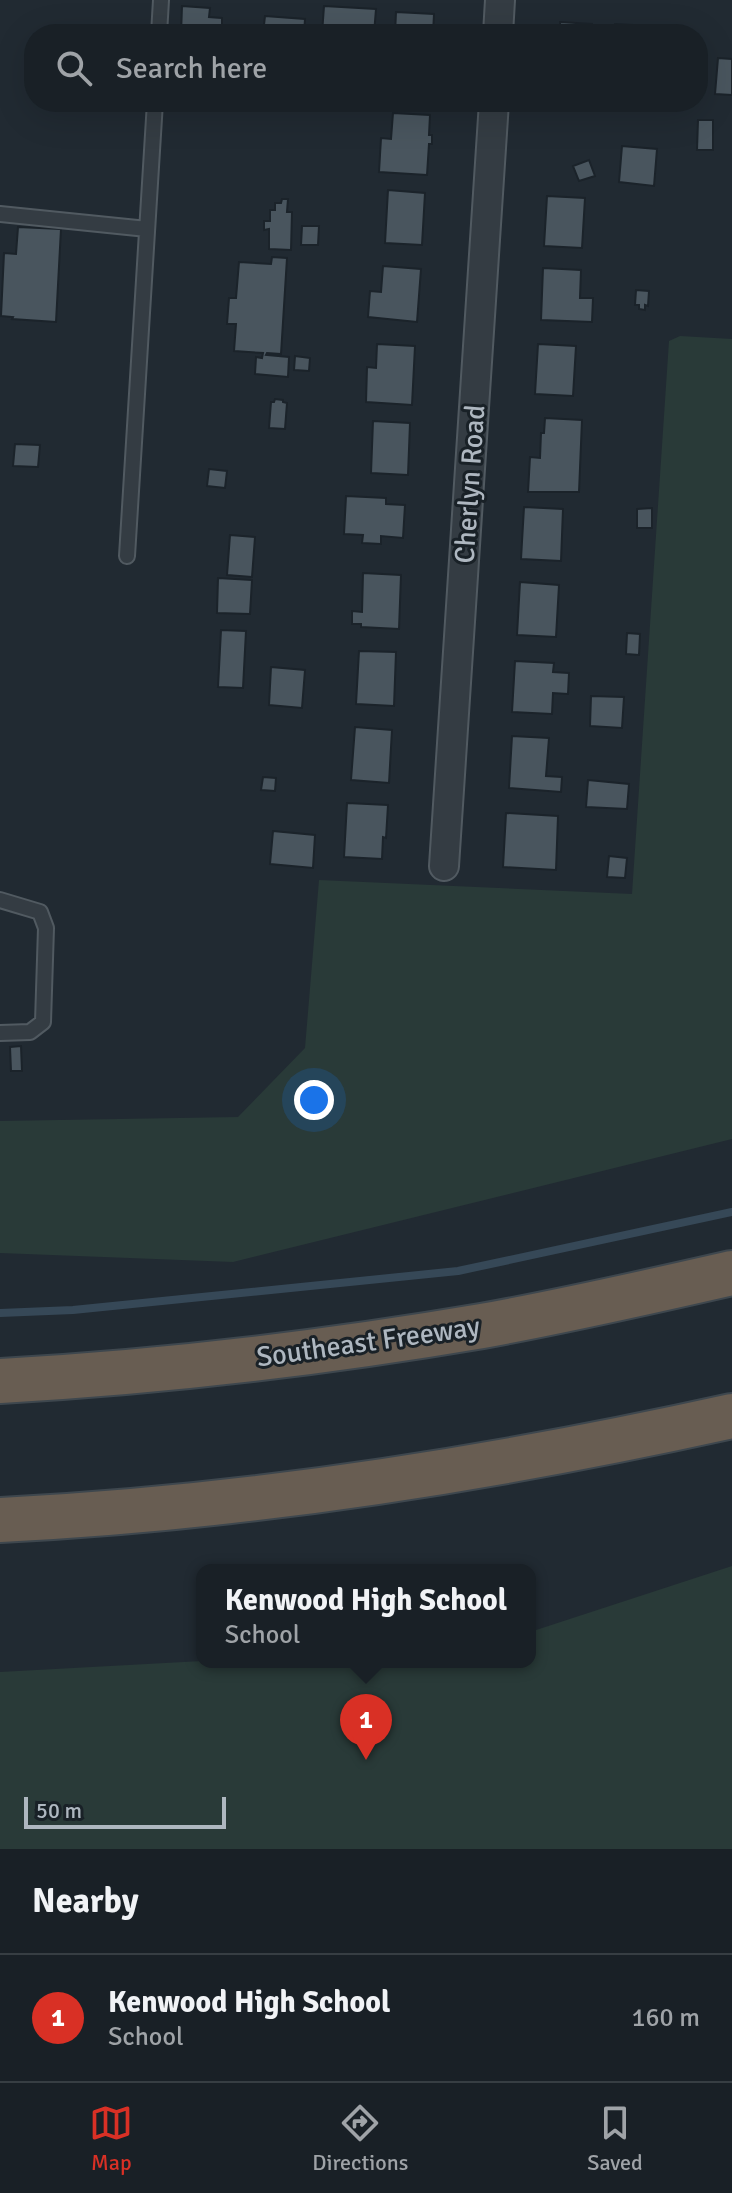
<!DOCTYPE html>
<html lang="en">
<head>
<meta charset="utf-8">
<style>
	:root { --surface:#192026; --page:#22282e; --text:#f1f3f6; --muted:#9fa3a7; --line:#373e43; --accent:#d93025 }
	body { margin:0; font-family:Signika,sans-serif; background:var(--page); color:var(--text) }
	.scale { position:absolute; left:24px; bottom:20px; width:202px; box-sizing:border-box; padding-left:8px; border:4px solid #aeb7c0; border-top:0; font-size:22px; line-height:28px; white-space:nowrap; color:#aeb7c0; -webkit-text-stroke:6px #192127; paint-order:stroke }
	.you { position:absolute; left:314px; top:1100px; width:28px; height:28px; margin:-20px; border:6px solid #fff; border-radius:50%; background:#1a73e8; box-shadow:0 0 0 12px #1a73e833 }
	.badge { display:grid; place-items:center; width:52px; height:52px; border-radius:50%; background:var(--accent); color:#fff; font-size:26px; font-weight:700 }
	.pin { position:absolute; translate:-50% -66px; filter:drop-shadow(0 2px 4px #0008) }
	.pin::after { content:''; position:absolute; top:42px; width:28px; height:24px; background:inherit; clip-path:polygon(0 0,100% 0,50% 100%) }
	.popup { position:absolute; left:196px; top:1564px; width:340px; height:104px; box-sizing:border-box; display:grid; place-content:center; border-radius:16px; background:var(--surface); filter:drop-shadow(0 2px 6px #0005); font-size:26px; white-space:nowrap; color:var(--muted) }
	.popup b { font-size:30px; color:var(--text) }
	.popup::after { content:''; position:absolute; left:50%; top:100%; margin-left:-16px; border:16px solid transparent; border-top-color:var(--surface) }
	.list { margin:0; padding:0; list-style:none }
	h2 { display:flex; justify-content:space-between; align-items:center; height:104px; margin:0; padding:0 32px; font-size:34px }
	h2 small { font-size:26px; font-weight:400; color:var(--muted) }
	.list li { display:grid; grid-template-columns:52px 1fr auto; gap:24px; align-items:center; box-sizing:border-box; height:128px; padding:0 32px; border-top:2px solid var(--line) }
	.list b { display:block; font-size:30px; white-space:nowrap }
	.list p { margin:0; font-size:26px; white-space:nowrap; color:var(--muted) }
	.list em { font-size:26px; font-style:normal; color:var(--muted) }
	.icon { flex:none; width:44px; height:44px; fill:none; stroke:currentColor; stroke-width:2; stroke-linecap:round; stroke-linejoin:round }
	.map { position:relative; flex:none; width:732px; height:1849px; overflow:hidden }
	.search { position:absolute; background:var(--surface); box-shadow:0 8px 32px #0002; left:24px; right:24px; top:24px; height:88px; display:flex; align-items:center; gap:20px; box-sizing:border-box; padding:0 28px; border-radius:32px; color:var(--muted); font-size:30px }
	.sheet { height:232px; background:var(--surface) }
	nav { display:flex; justify-content:space-around; align-items:center; box-sizing:border-box; height:112px; border-top:2px solid var(--line); background:var(--surface); font-size:22px; color:var(--muted) }
	nav a { display:grid; justify-items:center; gap:4px }
	nav .on { color:var(--accent) }
	.map>svg:first-child { display:block }
</style>
</head>
<body>
<div class="map">
<svg width="732" height="1849" viewBox="0 0 732 1849">
	<rect width="100%" height="100%" fill="#212a32"/>
	<path fill="#293a38" d="M680,336L732,339V1139L233,1262L0,1253V1121L238,1117L305,1048L319,880L632,894L669,341Z
		M732,1566V1849H0V1672L202,1661L530,1662V1632Z"/>
	<g fill="none" stroke-linecap="round" stroke-linejoin="round">
		<path stroke="#364857" stroke-width="8" d="M0,1313L73,1310L458,1271L732,1212"/>
	</g>
	<path fill="#49555e" stroke="#1b232a" stroke-width="2" d="M182,6L210,8L209,17L222,18V34H181Z
		M324,6L376,9L374,34H322Z
		M396,12L434,14L433,34H395Z
		M265,16L305,19L304,34H263Z
		M560,22L592,24V34H556L557,26H560Z
		M615,24L668,27V34H615Z
		M718,58L732,59V95L715,94Z
		M393,113L430,115L429,135H432V144H429L427,175L379,172L381,138L391,139Z
		M698,120H713V150H697Z
		M622,146L657,149L654,186L619,182Z
		M589,160L595,176L579,181L573,166Z
		M388,190L425,193L422,245L385,243Z
		M547,196L585,198L582,248L544,246Z
		M282,199H288L287,212H292L291,250L269,249V229L264,230V221H270V210H275V203H281Z
		M302,226H319L318,245H301Z
		M18,227L61,229L56,322L12,319L13,317L1,316L4,253L16,254Z
		M272,257L287,258L281,354L267,353L266,355L289,357L288,377L255,374L256,357L262,358L263,353L234,351L236,324H227L229,298H236L239,262L271,264Z
		M383,266L421,269L417,322L368,317L370,291L381,292Z
		M543,268L581,270L580,298H593L592,322L541,320Z
		M636,290L649,291L648,306L645,305V310L639,309V305H635Z
		M377,344L415,346L412,405L366,402L367,367L376,368Z
		M538,344L576,346L573,396L535,394Z
		M295,356L310,358L309,371L294,370Z
		M275,399L283,400V402L287,403L285,429L269,428L271,402H274Z
		M545,418L582,420L579,492H528L530,457L540,458L541,433H544Z
		M373,421L410,423L408,475L371,473Z
		M15,444L40,445L38,467L13,466Z
		M209,469L227,471L225,488L207,486Z
		M346,496L386,498V504L405,505L403,538L381,536V544L362,543L363,535L344,534Z
		M524,507L563,509L561,561L521,559Z
		M652,508V528H637V509Z
		M230,535L255,537L252,577L227,575Z
		M363,573L401,575L399,629L361,627V624H352V611L362,612Z
		M218,578L252,580L250,614L217,613Z
		M520,582L559,585L556,637L517,635Z
		M221,630L246,631L243,688L218,687Z
		M627,633L640,634L639,655L626,654Z
		M359,651L396,652L394,706L356,704Z
		M515,661L554,663L553,672L569,673L568,694L553,693L552,714L512,712Z
		M271,667L305,670L302,708L269,705Z
		M591,696L624,697L622,728L590,726Z
		M355,727L392,730L389,783L351,780Z
		M512,736L549,738L546,776L562,777L561,792L509,788Z
		M263,777L276,778L275,791L261,790Z
		M588,780L629,784L627,809L586,807Z
		M347,803L388,805L386,838L383,837L382,859L344,857Z
		M506,813L558,816L556,870L503,867Z
		M273,831L315,835L313,868L270,864Z
		M609,856L627,858L625,878L607,877Z
		M21,1046L22,1071H11L10,1047Z"/>
	<g fill="none" stroke-linecap="round" stroke-linejoin="round">
		<defs>
			<path id="service" d="M159,34L161,0
				M0,214L147,229
				M127,556L155,102
				M0,900L40,912L46,928L43,1022L30,1032L0,1033"/>
			<path id="minor" d="M498,34L500,0
				M444,866L494,102"/>
			<path id="motorway" d="M0,1381C161,1372 323,1353 482,1326C566,1311 649,1292 732,1273
				M0,1520C246,1508 492,1469 732,1416"/>
		</defs>
		<use href="#service" stroke="#515a61" stroke-width="18"/>
		<use href="#minor" stroke="#515a61" stroke-width="32"/>
		<use href="#motorway" stroke="#3e474e" stroke-width="48"/>
		<use href="#service" stroke="#343c43" stroke-width="14"/>
		<use href="#minor" stroke="#343c43" stroke-width="28"/>
		<use href="#motorway" stroke="#685d52" stroke-width="44"/>
	</g>
	<g text-anchor="middle" stroke-width="6" stroke-linejoin="round" paint-order="stroke">
		<g font-size="28" fill="#aeb7c0" stroke="#192127">
			<text transform="translate(469 484) rotate(-86)" y="10">Cherlyn Road</text>
			<text transform="translate(368 1341) rotate(-8)" y="10">Southeast Freeway</text>
		</g>
	</g>
</svg>
<div class="scale">50 m</div>
<div class="you"></div>
<div class="pin badge" style="left:366px;top:1760px">1</div>
<div class="popup"><b>Kenwood High School</b>School</div>
<div class="search"><svg class="icon" aria-label="search" viewBox="0 0 24 24"><circle cx="10" cy="10" r="6"/><path d="M15 15l6 6"/></svg>Search here</div>
</div>
<section class="sheet">
<h2>Nearby<small></small></h2>
<ul class="list">
<li><span class="badge">1</span><div><b>Kenwood High School</b><p>School</p></div><em>160 m</em></li>
</ul>
</section>
<nav>
<a class="on"><svg class="icon" aria-label="map" viewBox="0 0 24 24"><path d="M3 6l6-2 6 2 6-2v14l-6 2-6-2-6 2zM9 4v14M15 6v14"/></svg>Map</a>
<a><svg class="icon" aria-label="directions" viewBox="0 0 24 24"><path d="M12 3l9 9-9 9-9-9zM9 14v-3h6M13 9l2 2-2 2"/></svg>Directions</a>
<a><svg class="icon" aria-label="saved" viewBox="0 0 24 24"><path d="M7 4h10v16l-5-4-5 4z"/></svg>Saved</a>
</nav>
</body>
</html>
